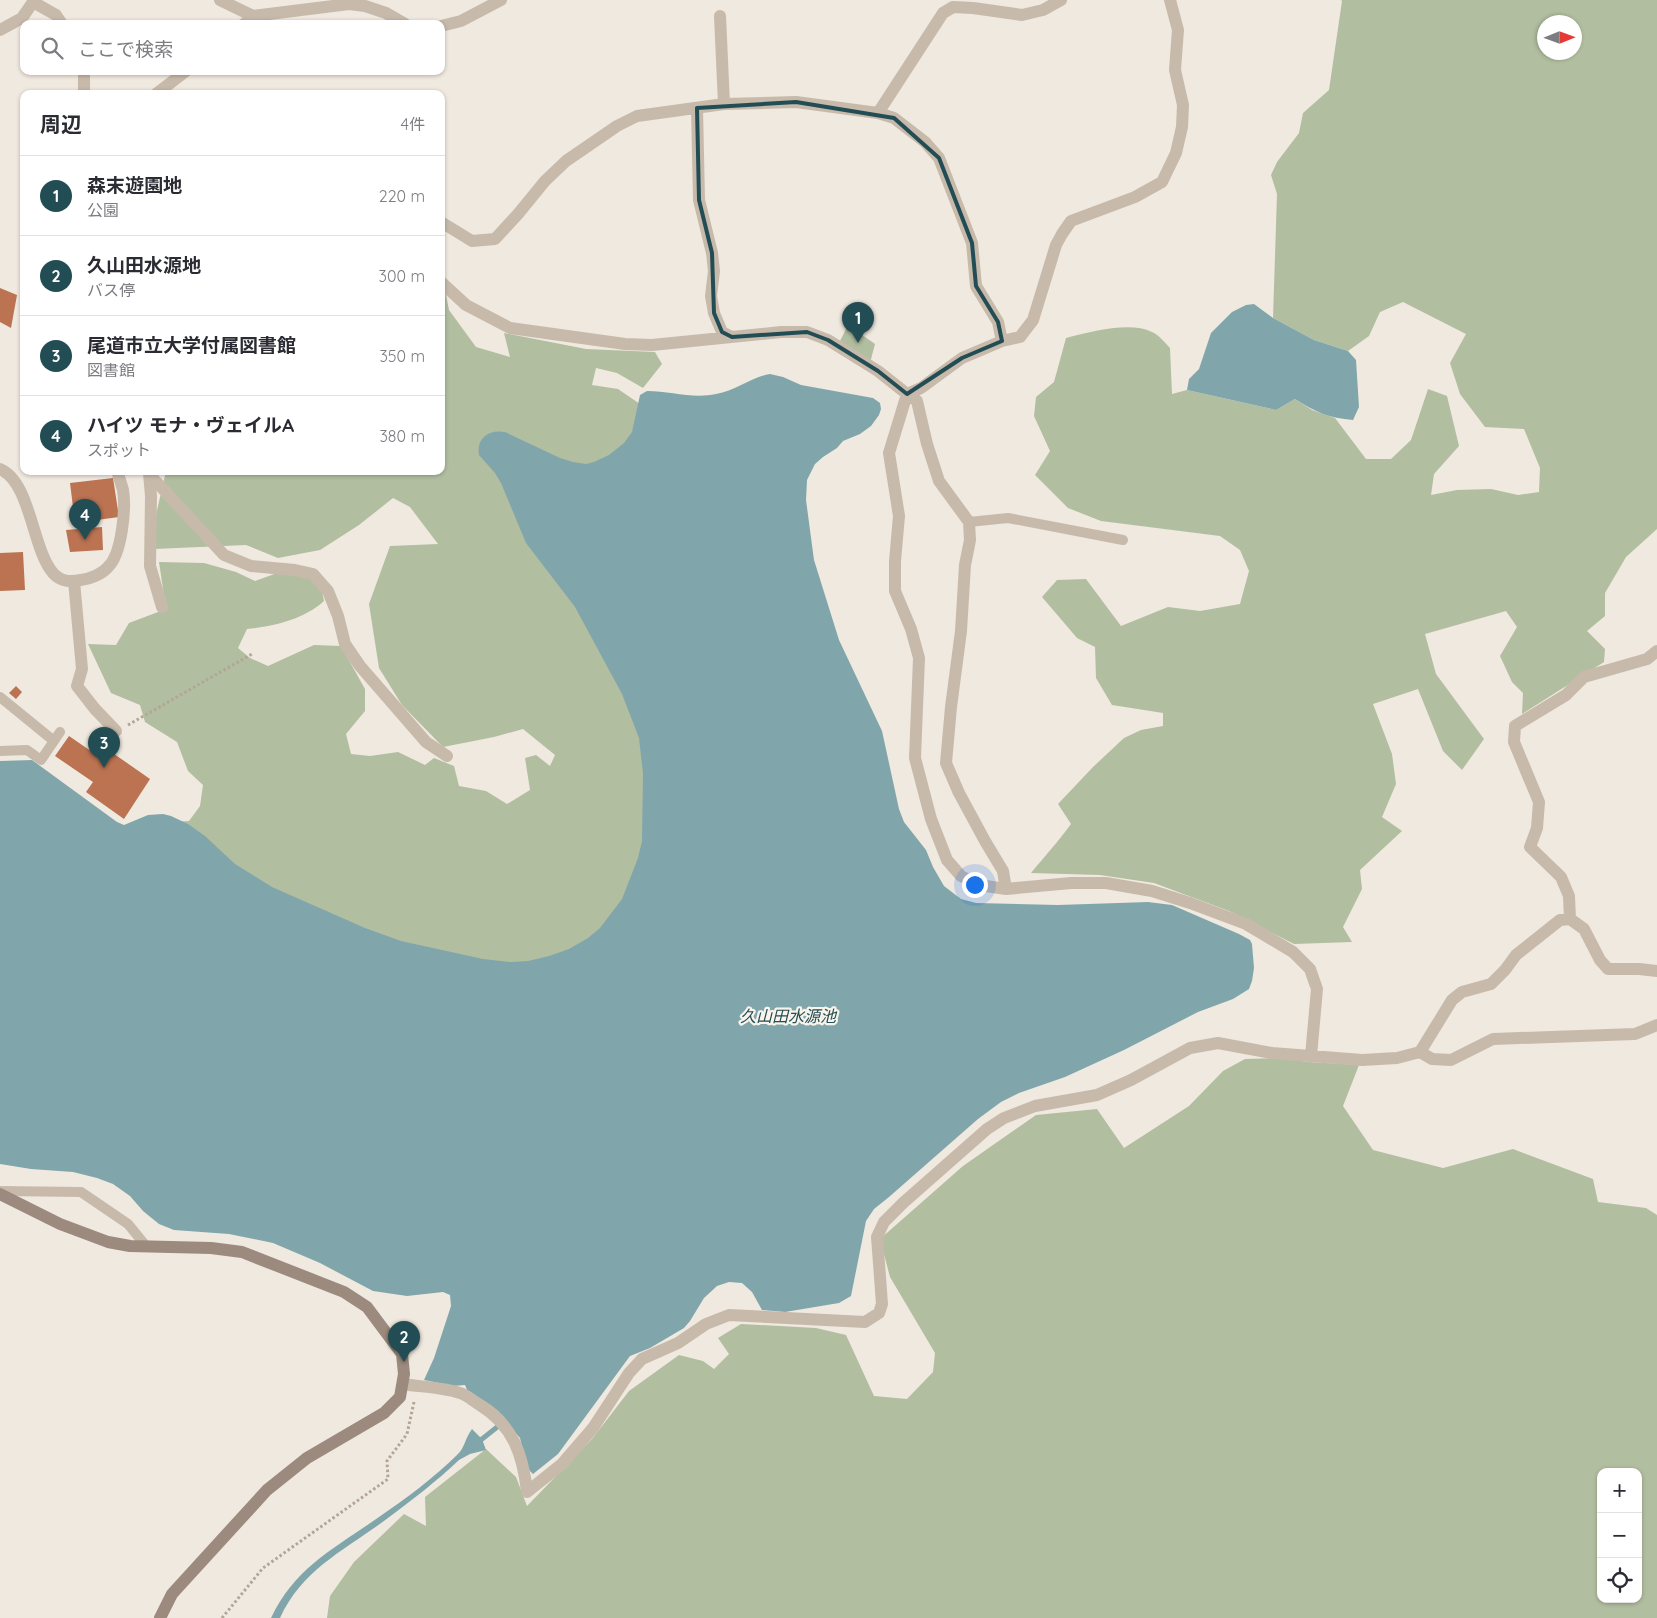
<!DOCTYPE html>
<html lang="ja">
<head>
<meta charset="utf-8">
<style>
	:root { --surface:#fff; --page:#f2f2f3; --text:#2b2b33; --muted:#7c7c81; --line:#e1e1e2; --accent:#234d54 }
	body { margin:0; font-family:Quicksand,"Noto Sans JP",sans-serif; background:var(--page); color:var(--text) }
	.controls { position:absolute; right:15px; bottom:15px; display:grid; overflow:hidden; border-radius:10px; box-shadow:0 1px 4px #0004 }
	.controls button { width:45px; height:45px; display:grid; place-items:center; padding:0; border:0; border-bottom:1px solid var(--line); background:var(--surface); color:var(--text); font:25px sans-serif }
	.compass { position:absolute; left:1537px; top:15px; width:45px; height:45px; border-radius:50%; background:var(--surface); box-shadow:0 1px 4px #0004; rotate:89deg }
	.you { position:absolute; left:974px; top:884px; width:18px; height:18px; margin:-12px; border:4px solid #fff; border-radius:50%; background:#1a73e8; box-shadow:0 0 0 8px #1a73e833 }
	.badge { display:grid; place-items:center; width:32px; height:32px; border-radius:50%; background:var(--accent); color:#fff; font-size:16px; font-weight:700 }
	.pin { position:absolute; translate:-50% -41px; filter:drop-shadow(0 1px 2px #0008) }
	.pin::after { content:''; position:absolute; top:26px; width:18px; height:15px; background:inherit; clip-path:polygon(0 0,100% 0,50% 100%) }
	.list { margin:0; padding:0; list-style:none }
	h2 { display:flex; justify-content:space-between; align-items:center; height:65px; margin:0; padding:0 20px; font-size:21px }
	h2 small { font-size:16px; font-weight:400; color:var(--muted) }
	.list li { display:grid; grid-template-columns:32px 1fr auto; gap:15px; align-items:center; box-sizing:border-box; height:80px; padding:0 20px; border-top:1px solid var(--line) }
	.list b { display:block; font-size:19px; white-space:nowrap }
	.list p { margin:0; font-size:16px; white-space:nowrap; color:var(--muted) }
	.list em { font-size:16px; font-style:normal; color:var(--muted) }
	.icon { flex:none; width:28px; height:28px; fill:none; stroke:currentColor; stroke-width:2; stroke-linecap:round; stroke-linejoin:round }
	.map { position:relative; flex:none; width:1657px; height:1618px; overflow:hidden }
	.search { position:absolute; background:var(--surface); box-shadow:0 1px 4px #0004; left:20px; top:20px; width:425px; height:55px; display:flex; align-items:center; gap:12px; box-sizing:border-box; padding:0 18px; border-radius:10px; color:var(--muted); font-size:19px }
	.panel { position:absolute; background:var(--surface); box-shadow:0 1px 4px #0004; left:20px; top:90px; width:425px; height:385px; border-radius:10px }
	.map>svg:first-child { display:block }
</style>
</head>
<body>
<div class="map">
<svg width="1657" height="1618" viewBox="0 0 1657 1618">
	<rect width="100%" height="100%" fill="#f0e9df"/>
	<path fill="#b2bea0" fill-rule="evenodd" d="M1341,0H1657V529L1626,557L1605,593V616L1587,631L1605,649L1604,662L1522,714L1523,693L1512,682L1500,656L1517,627L1506,611L1425,634L1436,674L1484,739L1462,770L1443,751L1418,689L1373,704L1392,754L1396,784L1382,817L1402,831L1360,870L1362,889L1343,927L1352,942L1294,944L1229,911L1154,883L1100,875L1031,873C1044,857 1058,842 1071,824L1058,804L1093,767L1124,738L1141,730L1163,726V713L1112,705L1096,678L1095,647L1077,638L1042,597L1057,580L1086,579L1121,626L1168,607L1200,611L1240,604L1249,571L1240,550L1220,536L1101,521L1068,508L1035,475L1050,451L1034,416L1036,397L1054,382L1066,338C1090,332 1130,321 1152,332C1159,335 1165,343 1170,348L1172,394L1187,390L1276,410L1295,399L1312,410L1335,418L1366,459H1391L1411,440L1428,389L1447,396L1459,446L1434,474L1431,495L1457,490L1491,489L1518,495L1539,492L1540,468L1524,429L1485,427L1460,394L1450,363L1466,334L1403,302L1380,312L1369,336L1348,351L1314,340L1273,318L1277,194L1271,175L1277,162L1299,133L1303,113L1329,90L1342,1ZM1544,22H1574V52H1544Z
		M441,290L446,295L449,310L476,347L510,357L504,333L586,349L655,352L662,364L643,388L617,373L596,368L592,385L618,389L640,404L648,397L572,568L661,779L640,872L584,965L380,959L158,823L189,821L200,806L203,785L188,771L177,742L145,722L140,705L111,693L88,644L116,645L129,623L166,609L159,562L204,563L236,572L255,581L294,567L320,581L324,601C303,620 274,626 247,629L238,648L250,658L268,666L314,645L341,646L365,689V711L346,734L351,754L370,756L398,752L425,765L434,758L454,766L459,786L486,791L507,804L530,790L525,758L536,755L550,766L555,755L523,729L494,737L443,747L402,705L379,668L369,604L390,546L438,544L410,507L393,498L359,525L320,550L278,558L246,545L154,549L156,515L166,471H441Z
		M848,325L875,344L870,363L840,341Z
		M1279,1058L1309,1062L1359,1065L1343,1106L1373,1150L1443,1168L1513,1149L1593,1179L1598,1202L1646,1208L1657,1215V1618H327L330,1596L354,1562L404,1514L426,1526L425,1497L486,1449L516,1477L527,1506L592,1439L629,1391L679,1355L703,1361L714,1369L729,1354L718,1338L741,1324L816,1328L846,1335L874,1396L907,1399L933,1372L935,1353L890,1277L880,1239L963,1166L1036,1115L1097,1109L1124,1148L1189,1106L1223,1071L1245,1059ZM1601,1472H1638V1599H1601Z"/>
	<path fill="#80a6ab" d="M1254,304L1273,318L1314,340L1348,351L1356,360L1359,407L1353,420C1329,418 1315,412 1295,399L1276,410L1187,390L1189,379L1199,369L1211,333L1232,312L1246,305Z
		M770,374L783,377L801,385L873,398L880,403L881,409L879,415L871,426L860,434L843,441L837,448L823,457L815,464L807,480L806,500L814,560L839,640L882,731L899,809L904,822L926,850L933,867L944,886L961,899L976,903L1058,905L1148,902L1172,905L1239,934L1250,940L1252,944L1254,968L1252,981L1249,989L1233,999L1198,1012L1124,1050L1065,1077L1019,1093L1001,1102L978,1119L889,1197L874,1209L866,1221L851,1296L839,1303L785,1312L762,1310L752,1292L742,1283L729,1282L717,1286L704,1298L690,1321L684,1328L650,1348L630,1356L558,1454L533,1474L527,1468L520,1438L499,1414L468,1392L465,1385L453,1386L424,1380L434,1358L451,1306L450,1295L443,1292L407,1296L373,1291L320,1263L273,1243L229,1234L174,1230L159,1224L143,1211L130,1196L113,1184L97,1178L73,1172L31,1169L0,1164V761L32,760L117,822L124,825L148,815L163,814L171,816L188,824L205,836L235,864L272,887L365,928L401,941L483,959L511,962L528,961L549,956L569,949L588,938L600,928L622,899L638,858L642,841L643,774L639,738L622,694L575,607L526,543L501,483L495,473L479,455C476,438 489,429 505,432L560,458L573,462L586,464L594,462L609,455L624,443L632,432L640,395L647,391C670,391 693,399 716,394C736,391 751,377 770,374Z
		M472,1429L482,1439L486,1450L470,1454L459,1460C437,1481 412,1500 388,1518C347,1549 303,1568 280,1618H271C296,1566 334,1549 379,1517C404,1500 435,1477 457,1455C465,1448 465,1438 472,1429Z"/>
	<g fill="none" stroke-linecap="round" stroke-linejoin="round">
		<path stroke="#80a6ab" stroke-width="5" d="M477,1443L501,1424"/>
	</g>
	<path fill="#bb7352" d="M0,288L17,295L11,328L0,322Z
		M113,478L119,517L75,523L70,483Z
		M102,527L103,550L70,552L66,530Z
		M23,552L25,590L0,591V553Z
		M16,686L22,692L16,699L9,693Z
		M69,736L101,758L107,749L150,779L124,819L86,792L93,782L55,756Z"/>
	<g fill="none" stroke-linecap="round" stroke-linejoin="round">
		<path stroke="#b3a596" stroke-width="3" stroke-dasharray="2.5 2.5" stroke-linecap="butt" d="M128,725L252,654
			M222,1618L263,1568L388,1479L387,1461L407,1434L414,1402"/>
		<path stroke="#c8baab" stroke-width="10" d="M969,522L1008,518L1123,540
			M0,697L54,741
			M0,751L27,750L41,760L60,732
			M0,1191L81,1192L128,1224L146,1246"/>
		<path stroke="#c8baab" stroke-width="12" d="M220,0L253,16
			M1170,0L1178,30L1175,70L1183,105L1182,127L1176,153L1162,182L1135,197L1071,221L1062,234L1056,245L1033,320L1020,337L1002,341L962,358L921,388L907,394L889,453L899,516L895,561V591L911,629L919,658L915,758L931,819L947,860L961,876L979,885L1006,889L1071,883H1106L1152,891L1190,903L1246,924L1293,952L1310,969L1317,989L1311,1056
			M720,16L724,104
			M244,24L253,16L349,4L365,6L386,13L405,24
			M441,26L461,21L501,0
			M0,30L22,18L33,2L56,15L62,24
			M84,71V94
			M156,94L186,71
			M697,108L699,200L712,253L714,271L711,296L714,313L722,332L732,337
			M878,113L943,13L953,7L973,8L1022,15L1043,10L1061,0
			M441,222L472,241L495,239L518,214L545,181L566,161L617,126L637,116L724,104L796,102L878,113L894,118L925,142L939,158L972,243L976,286L998,322L1002,341
			M441,282L466,305L510,328L625,344L652,345L781,332H807L828,340L878,371L907,394L917,401L927,444L939,481L969,522L970,540L965,565L961,631L951,707L946,763L959,793L985,841L1003,871L1006,889
			M0,469C31,482 32,549 53,573C61,582 70,582 81,580C90,579 102,574 108,567C122,554 126,508 123,490C121,483 119,477 117,471
			M149,474L151,496L150,566L162,607
			M150,475L224,555L251,566L295,570L313,574L328,591L338,616L345,644L360,666L426,742L447,756
			M74,581L82,669L77,686L95,709L116,731
			M1570,919L1569,896L1561,877L1530,847L1537,828L1539,802L1514,742L1515,726L1566,695L1584,677L1647,659L1657,651
			M1420,1052L1432,1059L1451,1060L1493,1039L1635,1034L1657,1025
			M403,1384C421,1387 441,1387 460,1393C467,1395 473,1401 480,1405C513,1425 523,1455 527,1492
			M527,1492L562,1464L593,1428L629,1373L642,1359L678,1343L706,1324L729,1315L865,1322L879,1313L882,1304L877,1237L884,1222L903,1203L987,1129L1004,1118L1035,1106L1097,1095L1131,1080L1190,1048L1218,1043L1272,1053L1362,1060L1397,1058L1420,1052L1452,1000L1462,992L1491,984L1505,970L1516,955L1560,920L1570,919L1584,929L1600,960L1608,969H1639L1657,971"/>
		<path stroke="#9b8a7d" stroke-width="12" d="M0,1194L60,1224L108,1242L130,1246L211,1248L242,1252L344,1292L367,1307L402,1354L404,1374L400,1397L384,1413L307,1458L267,1490L172,1594L160,1618"/>
	</g>
	<path fill="none" stroke="#234d54" stroke-width="4" stroke-linejoin="round" d="M796,102L894,118L939,158L972,243L976,286L998,322L1002,341L962,358L907,394L878,371L828,340L807,332L732,337L722,332L714,313L712,253L699,200L697,108Z"/>
	<g text-anchor="middle" stroke-width="4.5" stroke-linejoin="round" paint-order="stroke">
		<g font-size="16" font-style="italic" fill="#234d54" stroke="#f8f3eb">
			<text x="788" y="1022">久山田水源池</text>
		</g>
	</g>
</svg>
<div class="controls">
<button>+</button>
<button>−</button>
<button><svg class="icon" aria-label="locate" viewBox="0 0 24 24"><circle cx="12" cy="12" r="6"/><path d="M12 2v4M12 18v4M2 12h4M18 12h4"/></svg></button>
</div>
<svg class="compass" viewBox="-18 -18 36 36"><path d="M0-13l5 13h-10z" fill="#e53935"/><path d="M0 13l5-13h-10z" fill="#7c7c81"/></svg>
<div class="you"></div>
<div class="pin badge" style="left:858px;top:343px">1</div>
<div class="pin badge" style="left:404px;top:1362px">2</div>
<div class="pin badge" style="left:104px;top:768px">3</div>
<div class="pin badge" style="left:85px;top:540px">4</div>
<div class="search"><svg class="icon" aria-label="search" viewBox="0 0 24 24"><circle cx="10" cy="10" r="6"/><path d="M15 15l6 6"/></svg>ここで検索</div>
<section class="panel">
<h2>周辺<small>4件</small></h2>
<ul class="list">
<li><span class="badge">1</span><div><b>森末遊園地</b><p>公園</p></div><em>220 m</em></li>
<li><span class="badge">2</span><div><b>久山田水源地</b><p>バス停</p></div><em>300 m</em></li>
<li><span class="badge">3</span><div><b>尾道市立大学付属図書館</b><p>図書館</p></div><em>350 m</em></li>
<li><span class="badge">4</span><div><b>ハイツ モナ・ヴェイルA</b><p>スポット</p></div><em>380 m</em></li>
</ul>
</section>
</div>
</body>
</html>
